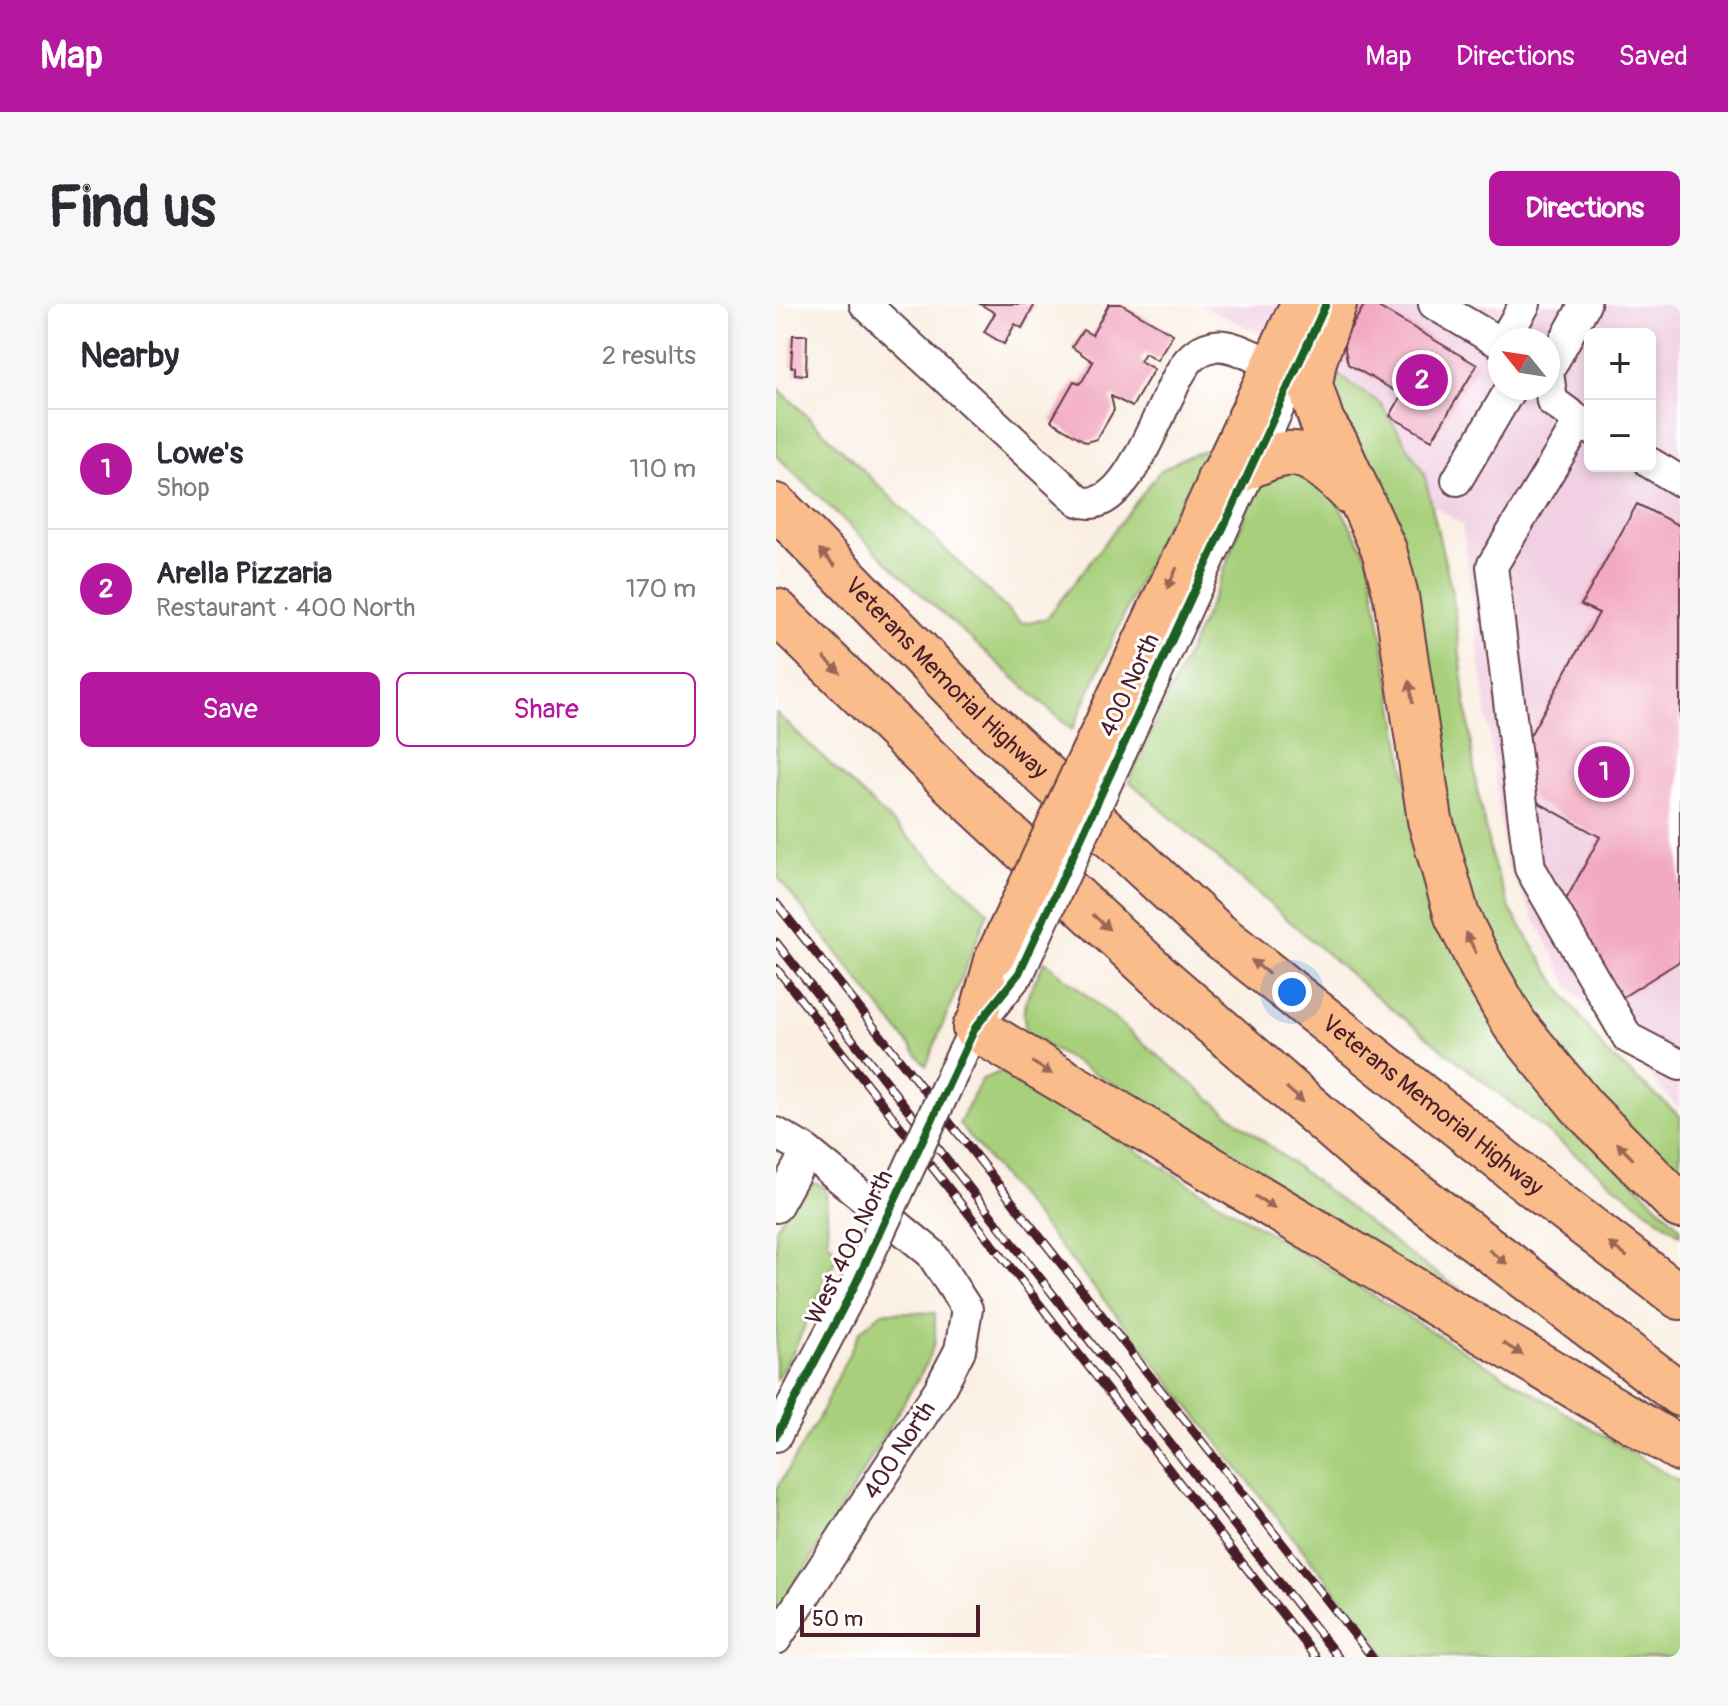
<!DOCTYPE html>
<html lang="en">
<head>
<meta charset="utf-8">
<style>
	:root { --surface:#fff; --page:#f7f7f7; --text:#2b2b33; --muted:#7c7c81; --line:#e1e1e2; --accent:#b5179e }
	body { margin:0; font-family:Pangolin,sans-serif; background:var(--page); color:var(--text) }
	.controls { position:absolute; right:24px; top:24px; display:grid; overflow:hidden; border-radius:12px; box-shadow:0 4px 12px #0003 }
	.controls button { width:72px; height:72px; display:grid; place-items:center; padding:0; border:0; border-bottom:2px solid var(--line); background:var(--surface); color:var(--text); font:40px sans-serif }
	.compass { position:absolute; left:712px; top:24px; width:72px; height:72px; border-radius:50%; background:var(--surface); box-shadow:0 4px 12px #0003; rotate:300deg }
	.scale { position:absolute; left:24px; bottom:20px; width:180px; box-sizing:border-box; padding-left:8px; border:4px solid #4a1f2b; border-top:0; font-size:22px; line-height:28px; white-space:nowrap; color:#4a1f2b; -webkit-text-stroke:6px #fff; paint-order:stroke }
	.you { position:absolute; left:516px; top:688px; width:28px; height:28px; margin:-20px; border:6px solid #fff; border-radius:50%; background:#1a73e8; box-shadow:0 0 0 12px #1a73e833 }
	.badge { display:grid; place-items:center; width:52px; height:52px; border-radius:50%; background:var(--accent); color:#fff; font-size:26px; font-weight:700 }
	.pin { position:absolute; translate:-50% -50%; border:4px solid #fff; box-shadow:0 2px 8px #0006 }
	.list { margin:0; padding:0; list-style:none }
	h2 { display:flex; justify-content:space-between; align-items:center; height:104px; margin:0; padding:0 32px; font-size:34px }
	h2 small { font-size:26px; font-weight:400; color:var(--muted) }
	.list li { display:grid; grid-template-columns:52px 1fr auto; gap:24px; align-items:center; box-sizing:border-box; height:120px; padding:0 32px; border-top:2px solid var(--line) }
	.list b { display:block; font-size:30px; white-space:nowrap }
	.list p { margin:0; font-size:26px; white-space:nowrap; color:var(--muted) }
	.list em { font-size:26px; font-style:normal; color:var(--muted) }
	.actions { display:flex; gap:16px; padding:24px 32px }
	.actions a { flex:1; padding:18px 0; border:2px solid var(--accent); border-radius:12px; text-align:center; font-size:28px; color:var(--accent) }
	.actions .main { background:var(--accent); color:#fff }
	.map { position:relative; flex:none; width:904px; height:1353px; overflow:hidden; border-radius:12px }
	header { display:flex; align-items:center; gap:48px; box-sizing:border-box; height:112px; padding:0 40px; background:var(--accent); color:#fff }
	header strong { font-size:38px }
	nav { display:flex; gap:44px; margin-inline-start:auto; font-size:28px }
	.intro { display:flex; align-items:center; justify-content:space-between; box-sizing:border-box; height:192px; padding:0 48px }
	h1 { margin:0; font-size:56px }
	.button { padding:20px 36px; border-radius:12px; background:var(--accent); color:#fff; font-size:28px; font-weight:700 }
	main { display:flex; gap:48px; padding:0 48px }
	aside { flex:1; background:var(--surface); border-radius:12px; box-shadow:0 4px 12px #0003 }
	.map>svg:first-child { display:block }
</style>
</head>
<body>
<header>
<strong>Map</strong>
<nav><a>Map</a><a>Directions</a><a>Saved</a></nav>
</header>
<div class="intro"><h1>Find us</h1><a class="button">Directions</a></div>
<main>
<aside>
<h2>Nearby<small>2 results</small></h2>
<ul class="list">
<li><span class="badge">1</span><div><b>Lowe's</b><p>Shop</p></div><em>110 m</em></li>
<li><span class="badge">2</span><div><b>Arella Pizzaria</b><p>Restaurant · 400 North</p></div><em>170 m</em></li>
</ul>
<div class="actions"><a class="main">Save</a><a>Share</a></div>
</aside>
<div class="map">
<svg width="904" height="1353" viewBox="0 0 904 1353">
	<rect width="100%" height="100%" fill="#fff"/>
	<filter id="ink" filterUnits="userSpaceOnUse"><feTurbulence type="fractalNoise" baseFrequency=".0125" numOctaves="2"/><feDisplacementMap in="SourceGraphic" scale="16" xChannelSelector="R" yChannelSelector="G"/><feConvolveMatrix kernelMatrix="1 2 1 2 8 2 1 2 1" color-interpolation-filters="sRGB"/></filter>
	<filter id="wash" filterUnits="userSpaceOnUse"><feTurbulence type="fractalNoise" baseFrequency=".006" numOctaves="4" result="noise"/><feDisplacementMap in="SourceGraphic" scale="32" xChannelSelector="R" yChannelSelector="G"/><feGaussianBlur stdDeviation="1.8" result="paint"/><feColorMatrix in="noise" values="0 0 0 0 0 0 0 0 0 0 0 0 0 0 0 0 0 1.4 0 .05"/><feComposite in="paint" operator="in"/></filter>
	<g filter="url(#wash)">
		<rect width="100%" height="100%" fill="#faefe2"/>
		<path fill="#f1d0e3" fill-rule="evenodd" d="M423,0H510L494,34Z
			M570,0H904V806L794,683L730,559L686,220L576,150L542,81ZM814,30H874V162H814ZM724,36H772V84H724Z"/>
		<path fill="#a8d07b" stroke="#797853" stroke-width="2" d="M546,60L605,100L648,169L676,288L700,480L716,556L735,607L785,686L829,747L904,812V881L771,744L692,604L560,126Z
			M0,82L245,319L270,315L384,167L409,153L436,144L383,233L296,426L148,293L0,151Z
			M516,167L551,179L593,256L643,547L813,834L904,923V931L838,881L591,685L353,477L441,285L481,180Z
			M0,409L212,608L150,762L0,571Z
			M269,657L450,808L634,951L716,1007L711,1016L363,794L254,733C238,704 256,685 269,657Z
			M227,767L238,770L285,798L413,880L904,1178V1353H612L346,1018L183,820L206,775Z
			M39,879L50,884L52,937L62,950L16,1050L0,1076V924L21,888Z
			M106,1008L159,1009V1037L151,1059L0,1315V1186L42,1115L84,1027Z"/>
		<g id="blocks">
			<path fill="#f2aac3" d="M204,0H259L246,24L239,20L228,40L208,28L219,9Z
				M333,0H345L397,30L381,56L369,49L364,57L378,65L356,103L335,92L338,106L321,135L310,138L275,117L298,77L303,80L307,76L317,58L296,43L307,26L316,31Z
				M589,0H597L701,61L656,136L614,112L626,91L572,60L567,37Z
				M17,31H31L30,71L19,70V63H15Z
				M861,200L904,222V657L847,693L786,603L824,533L756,495L748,442L823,309L805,301Z"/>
		</g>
	</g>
	<g filter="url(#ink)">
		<use href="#blocks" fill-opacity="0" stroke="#643e46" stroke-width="2"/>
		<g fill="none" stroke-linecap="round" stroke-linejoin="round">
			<defs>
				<path id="minor" d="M89,0L303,197C354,216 387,86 412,57C419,49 428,44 438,42C456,39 479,54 496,60
					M658,0L724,39
					M728,36L749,0
					M772,67L809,0
					M772,68L776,97L814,125
					M803,118L716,262L754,564L852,734L904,761
					M874,159L904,177
					M681,176L735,84
					M361,413L530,44
					M177,769L199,724L243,669
					M0,829L31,847L155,949L191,1005L184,1046L163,1086L0,1335
					M0,903L31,847
					M0,1132L78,983"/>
				<path id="major" d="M340,394L524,0
					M199,724L219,653"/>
				<g id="highway">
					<path d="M558,0L538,57L534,81L546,118L560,140L608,246L620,292L654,516L681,612L708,667L739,721L807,804L904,902"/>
					<path d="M443,175C511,147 520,131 576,189"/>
					<path id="s1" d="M0,202L204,411L440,629L761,884L904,993"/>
					<path d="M0,307L171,474L384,673L587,850L904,1090"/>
					<path d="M199,724L904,1145"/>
				</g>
			</defs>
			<use href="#minor" stroke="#643e46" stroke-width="34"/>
			<use href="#major" stroke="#643e46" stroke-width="42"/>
			<use href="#highway" stroke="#643e46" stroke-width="48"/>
			<use href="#minor" stroke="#fff" stroke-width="30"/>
			<use href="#major" stroke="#fabc8b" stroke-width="38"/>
			<use href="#highway" stroke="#fabc8b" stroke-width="44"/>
			<defs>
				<path id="rail" d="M0,599L596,1353
					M0,638L562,1353
					M0,664L540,1353"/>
			</defs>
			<use href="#rail" stroke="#4a1f2b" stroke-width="9"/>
			<use href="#rail" stroke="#fff" stroke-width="6" stroke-dasharray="18" stroke-linecap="butt"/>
			<defs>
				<path id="minor-bridge" d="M243,669L361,413
					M78,983L177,769"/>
				<path id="major-bridge" d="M219,653L340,394"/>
			</defs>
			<use href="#minor-bridge" stroke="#643e46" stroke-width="34" stroke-linecap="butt"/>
			<use href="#major-bridge" stroke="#643e46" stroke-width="42" stroke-linecap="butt"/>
			<use href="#minor-bridge" stroke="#fff" stroke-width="30"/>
			<use href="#major-bridge" stroke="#fabc8b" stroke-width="38"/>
			<defs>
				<path id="cycleway" d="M0,1132L78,983L199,724L243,669L550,0"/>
			</defs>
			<use href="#cycleway" stroke="#fff" stroke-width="13"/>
			<use href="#cycleway" stroke="#1b5e20" stroke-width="8"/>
		</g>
		<defs><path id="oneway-solid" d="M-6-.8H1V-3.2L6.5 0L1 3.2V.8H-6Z" transform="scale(2)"/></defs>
		<g fill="#996656">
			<use href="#oneway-solid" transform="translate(51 254) rotate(-134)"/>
			<use href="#oneway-solid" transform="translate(396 274) rotate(115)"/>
			<use href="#oneway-solid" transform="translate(56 361) rotate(44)"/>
			<use href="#oneway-solid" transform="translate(635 388) rotate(-98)"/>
			<use href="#oneway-solid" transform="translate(325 618) rotate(43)"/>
			<use href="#oneway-solid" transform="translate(695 639) rotate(-116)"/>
			<use href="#oneway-solid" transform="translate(484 663) rotate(-141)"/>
			<use href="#oneway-solid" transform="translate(266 764) rotate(31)"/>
			<use href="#oneway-solid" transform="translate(519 791) rotate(41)"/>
			<use href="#oneway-solid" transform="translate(849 847) rotate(-134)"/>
			<use href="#oneway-solid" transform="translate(489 898) rotate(31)"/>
			<use href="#oneway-solid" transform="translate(842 946) rotate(-143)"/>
			<use href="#oneway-solid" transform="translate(722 953) rotate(37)"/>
			<use href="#oneway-solid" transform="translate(737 1045) rotate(31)"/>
		</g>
	</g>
	<g text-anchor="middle" stroke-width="6" stroke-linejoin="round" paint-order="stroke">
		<g font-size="24" fill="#4a1f2b" stroke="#fff">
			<text dy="8" stroke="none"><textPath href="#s1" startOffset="242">Veterans Memorial Highway</textPath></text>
			<text transform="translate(353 381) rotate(-65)" y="8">400 North</text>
			<text dy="8" stroke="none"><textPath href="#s1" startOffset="890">Veterans Memorial Highway</textPath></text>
			<text transform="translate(73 943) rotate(-64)" y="8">West 400 North</text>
			<text transform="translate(123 1146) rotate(-57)" y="8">400 North</text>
		</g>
	</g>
</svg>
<div class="controls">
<button>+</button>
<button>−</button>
</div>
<svg class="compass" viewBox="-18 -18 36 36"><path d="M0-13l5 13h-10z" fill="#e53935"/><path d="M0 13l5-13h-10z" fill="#7c7c81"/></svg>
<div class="scale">50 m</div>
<div class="you"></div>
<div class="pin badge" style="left:828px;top:468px">1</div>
<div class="pin badge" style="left:646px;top:76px">2</div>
</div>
</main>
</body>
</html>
